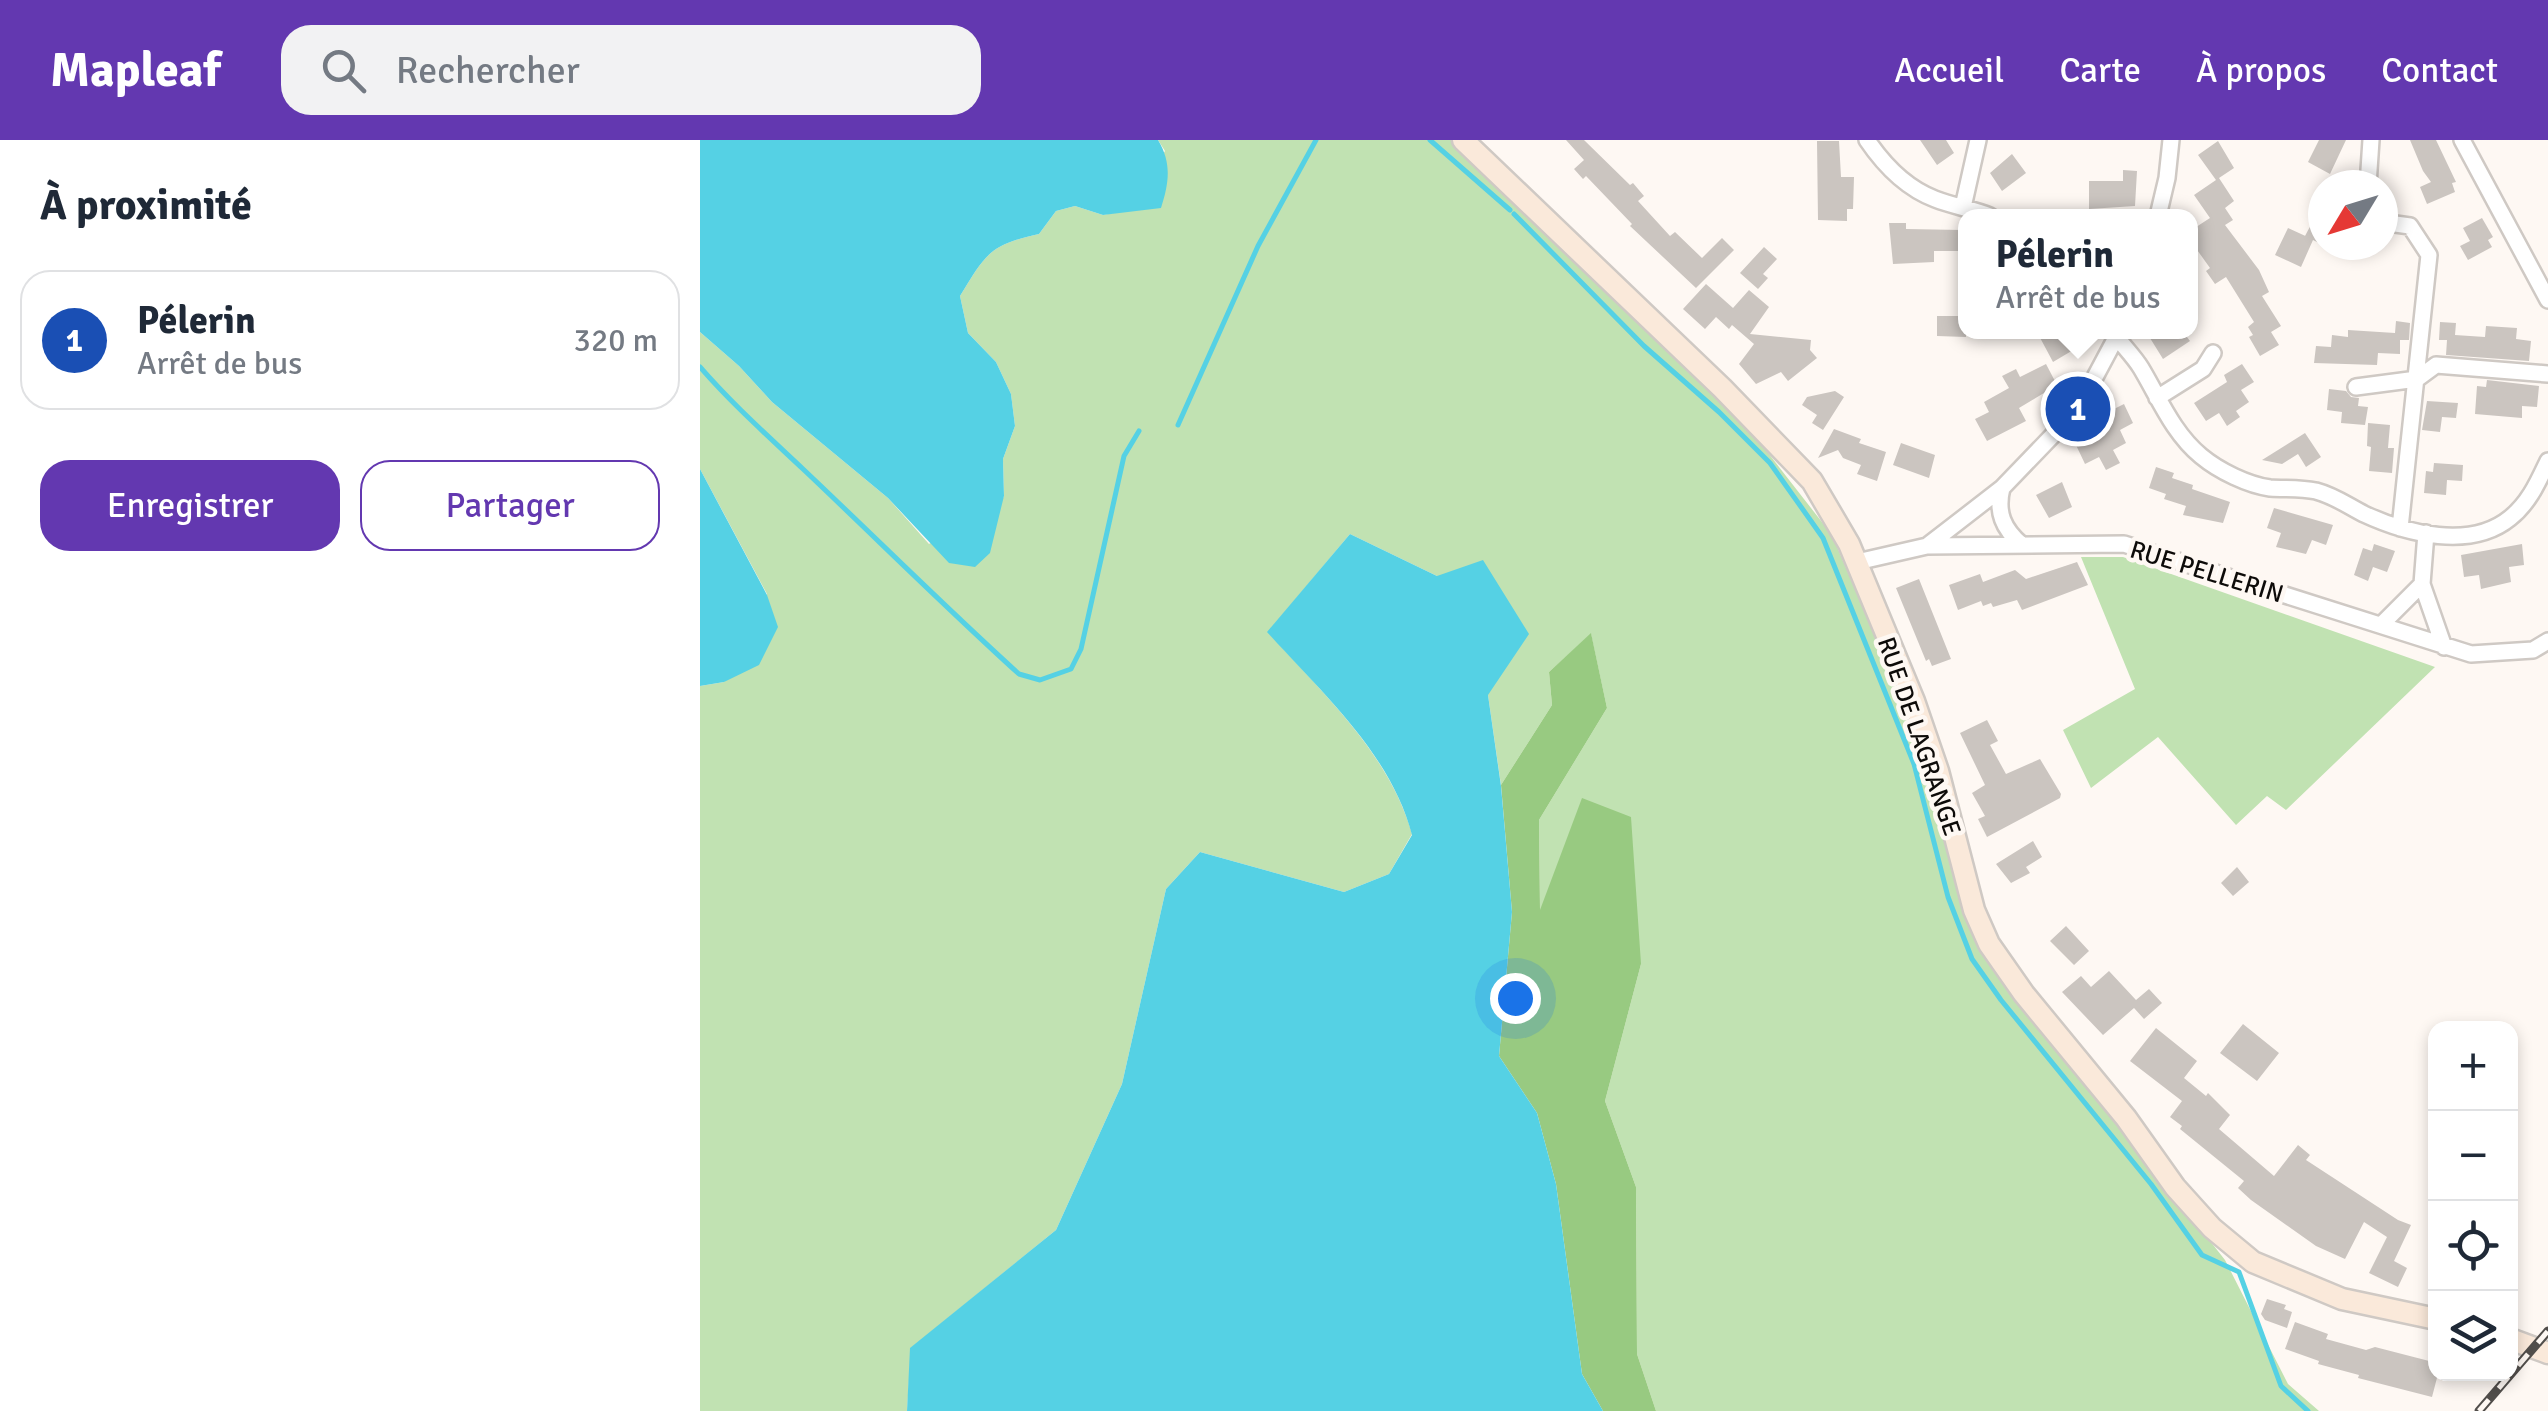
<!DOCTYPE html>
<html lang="fr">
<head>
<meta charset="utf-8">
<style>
	:root { --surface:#fff; --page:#f2f2f3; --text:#1f2937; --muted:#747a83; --line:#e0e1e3; --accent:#6338b0 }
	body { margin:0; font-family:Signika,sans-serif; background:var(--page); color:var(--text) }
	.controls { position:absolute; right:30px; bottom:30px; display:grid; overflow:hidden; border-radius:20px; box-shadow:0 5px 15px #0003 }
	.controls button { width:90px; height:90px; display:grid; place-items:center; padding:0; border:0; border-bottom:2px solid var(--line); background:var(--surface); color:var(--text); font:50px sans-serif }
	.compass { position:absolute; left:1608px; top:30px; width:90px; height:90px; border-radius:50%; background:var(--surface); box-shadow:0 5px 15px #0003; rotate:232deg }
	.you { position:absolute; left:815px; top:858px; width:35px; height:35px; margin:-25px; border:8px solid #fff; border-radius:50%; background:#1a73e8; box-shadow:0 0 0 15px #1a73e833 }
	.badge { display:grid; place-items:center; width:65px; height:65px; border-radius:50%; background:var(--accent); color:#fff; font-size:32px; font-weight:700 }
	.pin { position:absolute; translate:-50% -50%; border:5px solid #fff; box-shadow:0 2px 10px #0006 }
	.popup { position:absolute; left:1258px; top:69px; width:240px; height:130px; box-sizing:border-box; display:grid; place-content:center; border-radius:20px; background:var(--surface); filter:drop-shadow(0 2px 8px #0005); font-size:32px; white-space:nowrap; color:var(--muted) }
	.popup b { font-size:38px; color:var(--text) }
	.popup::after { content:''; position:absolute; left:50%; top:100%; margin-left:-20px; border:20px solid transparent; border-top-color:var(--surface) }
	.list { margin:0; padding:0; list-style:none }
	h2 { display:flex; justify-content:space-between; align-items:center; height:130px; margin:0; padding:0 40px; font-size:42px }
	h2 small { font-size:32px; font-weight:400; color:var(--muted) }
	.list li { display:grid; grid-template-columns:65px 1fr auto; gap:30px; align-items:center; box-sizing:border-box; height:140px; margin:0 20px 20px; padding:0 20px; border:2px solid var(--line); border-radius:30px }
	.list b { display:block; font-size:38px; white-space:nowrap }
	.list p { margin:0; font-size:32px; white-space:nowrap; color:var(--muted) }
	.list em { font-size:32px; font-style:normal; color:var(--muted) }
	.actions { display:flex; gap:20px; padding:30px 40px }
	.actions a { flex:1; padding:22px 0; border:2px solid var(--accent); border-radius:30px; text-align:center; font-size:35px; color:var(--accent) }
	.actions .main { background:var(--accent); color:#fff }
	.icon { flex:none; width:55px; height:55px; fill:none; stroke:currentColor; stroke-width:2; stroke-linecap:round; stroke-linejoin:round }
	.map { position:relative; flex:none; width:1848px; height:1271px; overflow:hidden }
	header { display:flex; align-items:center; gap:60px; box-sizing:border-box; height:140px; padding:0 50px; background:var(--accent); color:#fff }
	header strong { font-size:48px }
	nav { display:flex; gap:55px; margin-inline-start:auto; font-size:35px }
	.search { width:700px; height:90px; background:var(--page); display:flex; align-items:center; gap:25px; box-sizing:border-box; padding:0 35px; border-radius:30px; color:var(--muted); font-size:38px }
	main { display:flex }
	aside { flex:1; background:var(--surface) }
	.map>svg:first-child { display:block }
</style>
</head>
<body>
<header>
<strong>Mapleaf</strong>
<div class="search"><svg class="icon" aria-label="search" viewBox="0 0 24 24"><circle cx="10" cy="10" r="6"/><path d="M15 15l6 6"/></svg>Rechercher</div>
<nav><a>Accueil</a><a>Carte</a><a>À propos</a><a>Contact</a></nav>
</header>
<main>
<aside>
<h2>À proximité<small></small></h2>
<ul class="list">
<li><span class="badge" style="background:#1a4fb4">1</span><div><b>Pélerin</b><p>Arrêt de bus</p></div><em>320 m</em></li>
</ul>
<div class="actions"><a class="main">Enregistrer</a><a>Partager</a></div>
</aside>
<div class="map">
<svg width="1848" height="1271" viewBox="0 0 1848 1271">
	<rect width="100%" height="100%" fill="#fef8f3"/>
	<path fill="#c1e2b2" d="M458,0H762L1037,273L1132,395L1222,607L1282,811L1525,1120L1588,1244L1619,1271H956L937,1214L936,1047L905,961L941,824L840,774L839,680L907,568L891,494L849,532L852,565L801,645L788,555L737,436L650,394L568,492C623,554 689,613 712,694L689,734L644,752L500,712L466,749L422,944L356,1090L211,1208L207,1271H0V546L24,542L67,454L0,329V192L39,226L72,262L188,358L229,404L304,357L303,319L315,286L311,254L296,222L268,193L260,156C286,114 289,105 339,94L356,71L375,66L403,75L429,70L465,11Z
		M1381,417H1423L1735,527L1586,670L1567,656L1536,685L1458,597L1391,648L1363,590L1435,549Z"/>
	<path fill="#98ca81" d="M891,493L907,568L839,680L840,770L882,658L931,677L941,824L905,961L936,1047L937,1214L956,1271H903L882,1234L856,1044L837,973L799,916L812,772L801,645L852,565L849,532Z"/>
	<path fill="#55d1e4" d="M0,0H458C472,23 469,43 461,68L403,75L375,66L356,71L339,94C289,105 286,114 260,156L268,193L296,222L311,254L315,286L303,319L304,356L290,413L275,427L249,423L188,358L72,262L39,226L0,192Z
		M0,329L67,455L78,487L59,525L24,542L0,546Z
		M650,394L737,436L783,420L829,494L788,555L801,646L812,772L799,916L837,973L856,1044L882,1234L903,1271H207L210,1208L356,1090L422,944L466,749L500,712L644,752L689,734L712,695C691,614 622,553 567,492Z"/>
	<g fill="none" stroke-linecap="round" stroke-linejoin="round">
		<path stroke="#55d1e4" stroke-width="5" d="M730,0L810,70
			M814,74L944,206L1019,272L1070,323L1123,398L1214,624L1248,757L1272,819L1301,860L1451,1044L1502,1115L1539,1132L1581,1246L1608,1271
			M0,227C32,264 68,296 103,329C175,397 245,467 319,534L340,540L371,529L381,509L424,316L439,291
			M478,285L558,106L616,0"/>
	</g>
	<path fill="#cbc5c0" d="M866,0H884L930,45L933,43L944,56L938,61L970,96L975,92L1002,118L1022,98L1034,110L996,148L930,86L932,84L886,36L883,39L874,29L884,20Z
		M1220,0H1246L1254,13L1237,25Z
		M1619,0H1646L1630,34L1608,22Z
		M1710,0H1736L1756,42L1752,43L1755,52L1727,64L1720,47L1731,42L1723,31Z
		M1117,1H1139L1141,37H1154L1153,69H1147V81L1118,80Z
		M1518,1L1534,28L1519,38L1534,61L1525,68L1533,80L1525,85L1559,130L1569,152L1562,156L1581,186L1571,192L1579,205L1560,216L1549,197L1553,195L1548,187L1554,182L1526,137L1515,144L1506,131L1510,128L1490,100V91L1510,78L1494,55L1516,40L1498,15Z
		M1312,14L1326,33L1302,51L1290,33Z
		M1423,30L1437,31L1435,66L1389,69V41H1423Z
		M1623,62V105L1613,100L1601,127L1575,115L1588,88L1612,99L1605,96Z
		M1782,78L1793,97L1788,100L1792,107L1768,120L1760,106L1770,101L1763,88Z
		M1189,83H1206V89L1262,90V111H1234V122L1193,124Z
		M1064,107L1077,119L1063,134L1068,138L1058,149L1040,133Z
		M1006,144L1033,168L1049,150L1069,167L1050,194L1111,200L1110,210L1117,218L1088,241L1081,232L1056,244L1039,224L1054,204L1032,185L1029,189L1016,177L1005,189L983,169Z
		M1237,176H1266V197L1237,196Z
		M1696,181L1710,183L1709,200H1700V214L1678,213L1677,225L1614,223L1616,206L1631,207L1632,195L1648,197V190L1695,193Z
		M1740,182L1756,183L1755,195L1785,197L1786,186L1817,188L1816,199L1831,201L1829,221L1746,215L1747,200H1739Z
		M1337,192H1379L1385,203L1353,222Z
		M1460,192H1483L1490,201L1463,219L1450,198Z
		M1346,224L1357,245L1319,268L1326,281L1287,301L1275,279L1289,272L1284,262L1309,248L1302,236L1316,229L1320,237Z
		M1542,224L1554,242L1541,250L1549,262L1536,271L1540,277L1527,286L1519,273L1506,281L1494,263L1527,242L1524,235Z
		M1787,240L1839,246L1837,267L1822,266V278L1775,274L1777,246L1786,247Z
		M1629,249L1646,251L1651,257L1659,258L1658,266L1668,267L1665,285L1641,283L1642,272L1627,270Z
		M1135,251L1144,257L1123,290L1112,283L1117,275L1102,265L1107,257Z
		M1727,261L1758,263L1756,278L1742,277L1740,292L1722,290Z
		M1424,264L1433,283L1420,290L1426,303L1413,310L1420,323L1406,330L1399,317L1385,324L1376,305L1403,291L1400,284L1407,280L1404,274Z
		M1668,283L1690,285L1688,308H1694L1692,333L1669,331L1671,307L1667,306Z
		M1134,289L1161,299L1159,303L1186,312L1177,341L1157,334L1161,325L1143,318L1138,310L1118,318Z
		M1605,293L1621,317L1606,327L1598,314L1582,324L1562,320Z
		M1201,303L1235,315L1229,338L1193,325Z
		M1734,323L1763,325L1762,341L1747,340L1746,355L1724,353L1726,331L1733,332Z
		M1456,327L1474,333L1472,338L1493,345L1492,349L1530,362L1523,383L1483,375L1486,366L1464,359L1466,354L1449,348Z
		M1362,342L1372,367L1349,378L1336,355Z
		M1574,368L1633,385L1626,405L1612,400L1606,414L1576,407L1581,393L1567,388Z
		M1674,404L1695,411L1687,432L1673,427L1668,441L1654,435L1663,408L1672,411Z
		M1822,404L1824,425L1809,427L1811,442L1781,449L1779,435L1764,437L1761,415Z
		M1377,422L1388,445L1322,470L1317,460L1293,467L1291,463L1283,466L1281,461L1258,470L1249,445L1280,434L1283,442L1315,430L1326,439Z
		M1219,439L1251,519L1232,526L1229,519L1226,521L1196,448Z
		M1287,580L1298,601L1290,605L1306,634L1340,619L1361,654L1360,658L1287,697L1278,679L1285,676L1272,653L1285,645L1260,593Z
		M1333,701L1342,717L1326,727L1330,733L1311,743L1296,724Z
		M1537,727L1549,742L1533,756L1521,743Z
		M1366,786L1389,811L1374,825L1350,801Z
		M1409,831L1436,860L1449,849L1462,863L1444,879L1434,868L1403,895L1362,852L1381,836L1391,847Z
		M1543,884L1579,913L1557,941L1520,913Z
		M1456,888L1497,921L1484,938L1506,956L1508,953L1530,975L1519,989L1574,1036L1598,1005L1610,1015L1606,1020L1698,1080L1711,1085L1694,1121L1707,1128L1698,1147L1669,1133L1687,1097L1664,1082L1645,1119L1616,1106L1551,1060L1538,1048L1544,1041L1480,989L1482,986L1470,977L1482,961L1430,921Z
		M1567,1159L1586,1165L1584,1169L1592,1172L1587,1188L1565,1180L1561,1174Z
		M1595,1182L1628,1194L1626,1199L1666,1210L1675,1207L1733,1222L1738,1234L1732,1257L1658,1238L1659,1235L1618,1224L1619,1221L1585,1209Z"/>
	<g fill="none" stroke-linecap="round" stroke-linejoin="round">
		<defs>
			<path id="street" d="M1167,0C1184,25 1206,48 1235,59C1253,66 1272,69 1290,76
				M1762,0L1848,160
				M1668,45L1671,0
				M1263,67L1278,0
				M1458,76L1467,38L1471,0
				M1683,78L1688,83L1710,86L1729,115L1700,388
				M1413,192C1421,204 1433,215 1441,228C1459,258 1473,293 1501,316C1519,331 1548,345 1570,348C1586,349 1601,348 1616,351C1635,356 1648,366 1664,374C1707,394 1771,410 1810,378C1829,363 1838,342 1848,321
				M1656,247L1717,239L1736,225L1848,234
				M1457,258L1503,229L1513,213
				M1302,348C1296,372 1303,389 1322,405
				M1726,393L1722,444L1744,507
				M1227,406L1302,348L1378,269L1419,192
				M1157,422L1227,406L1424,404L1771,514L1833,510L1848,501
				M1681,485L1722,444"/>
			<path id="secondary" d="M763,0L1022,248L1112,341L1149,404L1214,561L1238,631L1274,770L1289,804L1324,854L1426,978L1475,1047L1512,1088L1553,1122L1642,1159L1736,1179
				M1810,1199L1848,1213"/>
		</defs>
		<use href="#street" stroke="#cfc9c4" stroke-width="20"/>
		<use href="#secondary" stroke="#cfc9c4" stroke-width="25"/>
		<use href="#street" stroke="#fff" stroke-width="15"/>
		<use href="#secondary" stroke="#fae9da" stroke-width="20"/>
		<defs>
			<path id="rail" d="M1779,1271L1848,1191"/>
		</defs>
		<use href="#rail" stroke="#514e4b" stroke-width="9"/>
		<use href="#rail" stroke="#fef8f3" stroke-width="5" stroke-dasharray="15" stroke-linecap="butt"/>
	</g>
	<g text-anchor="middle" stroke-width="9" stroke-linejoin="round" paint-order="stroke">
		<g font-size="25" fill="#0d0b09" stroke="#fef8f3">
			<text transform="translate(1507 431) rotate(17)" y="9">RUE PELLERIN</text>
			<text transform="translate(1220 596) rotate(71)" y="9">RUE DE LAGRANGE</text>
		</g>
	</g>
</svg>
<div class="controls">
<button>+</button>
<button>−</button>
<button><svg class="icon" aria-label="locate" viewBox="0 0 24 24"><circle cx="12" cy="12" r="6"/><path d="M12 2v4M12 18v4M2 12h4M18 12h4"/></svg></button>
<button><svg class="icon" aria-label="layers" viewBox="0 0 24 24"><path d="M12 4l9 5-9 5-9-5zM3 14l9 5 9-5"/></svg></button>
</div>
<svg class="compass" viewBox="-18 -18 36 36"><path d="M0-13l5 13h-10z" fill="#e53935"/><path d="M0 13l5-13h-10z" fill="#747a83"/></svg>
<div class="you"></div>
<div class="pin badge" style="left:1378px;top:269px;background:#1a4fb4">1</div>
<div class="popup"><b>Pélerin</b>Arrêt de bus</div>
</div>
</main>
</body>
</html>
